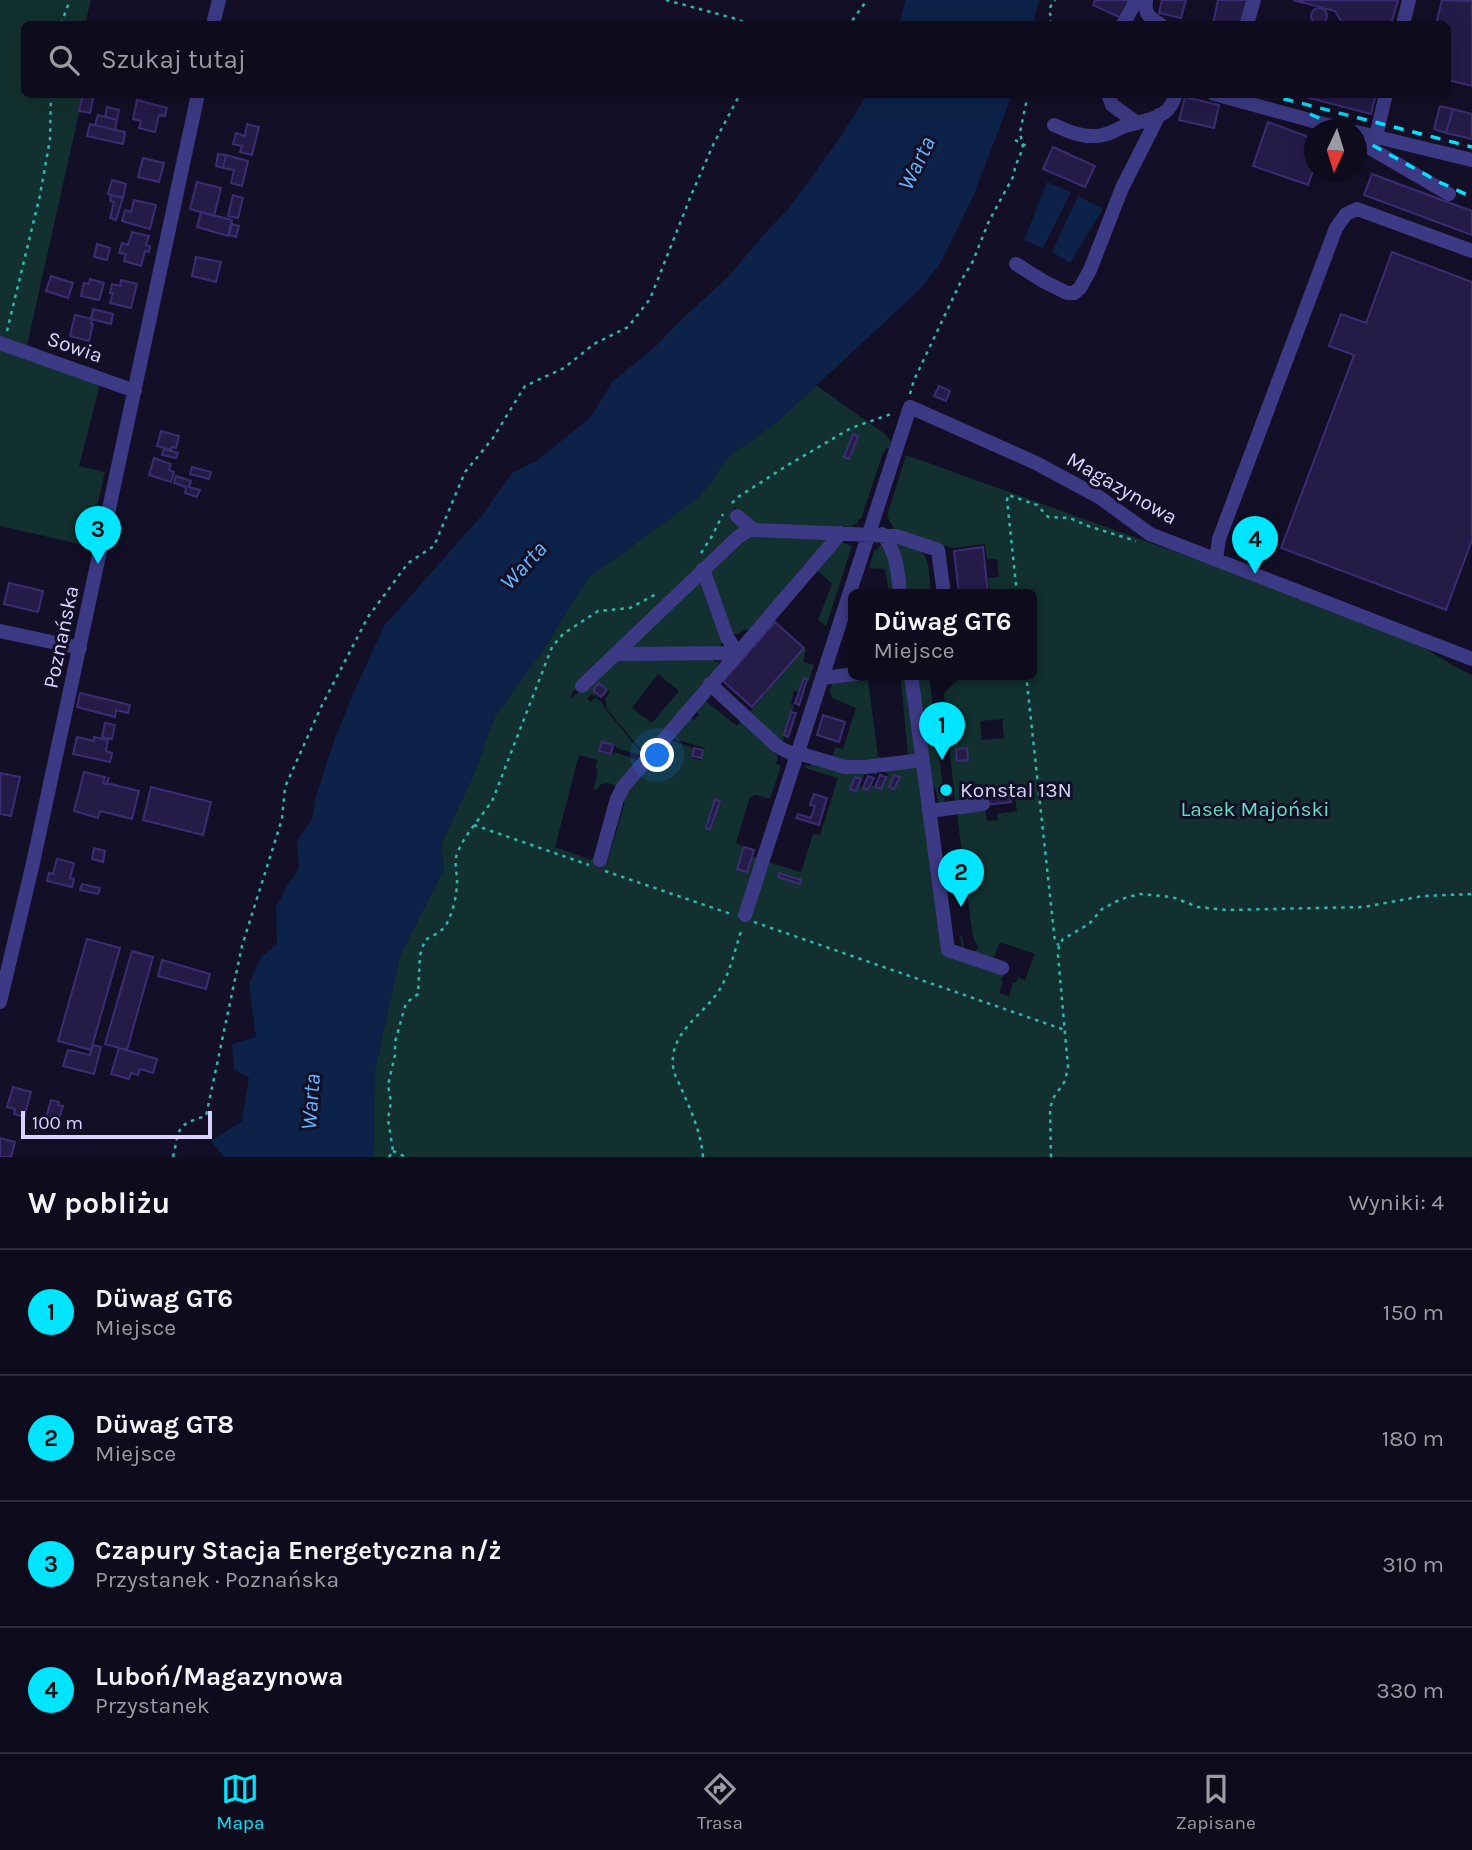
<!DOCTYPE html>
<html lang="pl">
<head>
<meta charset="utf-8">
<style>
	:root { --surface:#0e0b1c; --page:#1c1929; --text:#f1f3f6; --muted:#9b9ba3; --line:#2e2b3b; --accent:#00e5ff }
	body { margin:0; font-family:Karla,sans-serif; background:var(--page); color:var(--text) }
	.compass { position:absolute; left:1304px; top:119px; width:63px; height:63px; border-radius:50%; background:var(--surface); box-shadow:0 7px 28px #0002; rotate:184deg }
	.scale { position:absolute; left:21px; bottom:18px; width:191px; box-sizing:border-box; padding-left:7px; border:4px solid #d9d4ff; border-top:0; font-size:19px; line-height:24px; white-space:nowrap; color:#d9d4ff; -webkit-text-stroke:5px #130f26; paint-order:stroke }
	.you { position:absolute; left:658px; top:756px; width:24px; height:24px; margin:-18px; border:5px solid #fff; border-radius:50%; background:#1a73e8; box-shadow:0 0 0 10px #1a73e833 }
	.badge { display:grid; place-items:center; width:46px; height:46px; border-radius:50%; background:var(--accent); color:#111; font-size:23px; font-weight:700 }
	.pin { position:absolute; translate:-50% -58px; filter:drop-shadow(0 2px 4px #0008) }
	.pin::after { content:''; position:absolute; top:37px; width:24px; height:21px; background:inherit; clip-path:polygon(0 0,100% 0,50% 100%) }
	.popup { position:absolute; left:848px; top:589px; width:189px; height:91px; box-sizing:border-box; display:grid; place-content:center; border-radius:10px; background:var(--surface); filter:drop-shadow(0 2px 5px #0005); font-size:23px; white-space:nowrap; color:var(--muted) }
	.popup b { font-size:26px; color:var(--text) }
	.popup::after { content:''; position:absolute; left:50%; top:100%; margin-left:-14px; border:14px solid transparent; border-top-color:var(--surface) }
	.list { margin:0; padding:0; list-style:none }
	h2 { display:flex; justify-content:space-between; align-items:center; height:91px; margin:0; padding:0 28px; font-size:30px }
	h2 small { font-size:23px; font-weight:400; color:var(--muted) }
	.list li { display:grid; grid-template-columns:46px 1fr auto; gap:21px; align-items:center; box-sizing:border-box; height:126px; padding:0 28px; border-top:2px solid var(--line) }
	.list b { display:block; font-size:26px; white-space:nowrap }
	.list p { margin:0; font-size:23px; white-space:nowrap; color:var(--muted) }
	.list em { font-size:23px; font-style:normal; color:var(--muted) }
	.icon { flex:none; width:38px; height:38px; fill:none; stroke:currentColor; stroke-width:2; stroke-linecap:round; stroke-linejoin:round }
	.map { position:relative; flex:none; width:1472px; height:1157px; overflow:hidden }
	.search { position:absolute; background:var(--surface); box-shadow:0 7px 28px #0002; left:21px; right:21px; top:21px; height:77px; display:flex; align-items:center; gap:18px; box-sizing:border-box; padding:0 24px; border-radius:10px; color:var(--muted); font-size:26px }
	.sheet { height:595px; background:var(--surface) }
	nav { display:flex; justify-content:space-around; align-items:center; box-sizing:border-box; height:98px; border-top:2px solid var(--line); background:var(--surface); font-size:19px; color:var(--muted) }
	nav a { display:grid; justify-items:center; gap:4px }
	nav .on { color:var(--accent) }
	.map>svg:first-child { display:block }
</style>
</head>
<body>
<div class="map">
<svg width="1472" height="1157" viewBox="0 0 1472 1157">
	<rect width="100%" height="100%" fill="#130f26"/>
	<path fill="#12302f" fill-rule="evenodd" d="M0,0H91L85,24H24V94L83,95L26,350L102,377L79,466L105,472L88,546L0,526Z
		M816,385L885,434L891,442L890,449L886,448L882,456L861,519H859L857,524L853,525L852,527L841,526L839,530L759,528L735,507L730,514L743,528L638,626L572,693L571,698L586,687L588,688L622,657L709,655L714,657V662H719L713,676L645,755L607,709L605,699L610,692L599,683L592,690L599,698L591,694L587,699L591,702L594,698C602,700 603,703 606,710L644,756L616,748L615,745L602,742L600,753L614,755L615,752L640,761L617,791L614,785L608,783L601,784L596,790L594,789L598,769L595,768L598,760L579,755L555,847L591,860L592,858L607,863L625,802L620,800L624,792L666,739L693,748L691,758L701,760L705,748L668,737L688,715L694,720L699,714L693,708L702,698L737,726L741,721L746,723L771,747L775,754L778,755L776,764L781,766L770,799L757,795L750,797L736,843L744,847L738,869L747,872L752,856L757,858L740,913L751,916L768,862L801,872L813,834L820,835L838,778L805,768L806,765L810,766L814,761C827,765 840,769 854,770C874,770 904,759 920,769L943,952L1005,974L1001,980L1003,981L999,993L1009,996L1013,982L1016,983L1018,977L1025,980L1035,954L1000,942L992,962L959,950V948L962,947L960,937L962,935L964,950L973,953L978,948L973,937L971,922L957,815L962,812L985,809L987,821L998,820L997,814L1017,811L1014,792L983,796V798L961,800L955,803L942,674H1031V594H990L988,578L999,577L997,559H987L985,544L953,548L899,533L893,527L887,516L906,455L1276,588C1321,600 1365,618 1407,638C1430,649 1448,665 1472,675V1157H373L375,1070L400,955L444,869L441,844L473,776L495,716L542,651L588,578L699,497L731,454L776,423ZM658,674L679,691L652,723L632,708ZM1002,719L1004,738L982,740L980,721ZM879,769L888,774L882,789L872,785L869,791L860,786L866,771L876,775Z
		M834,535L750,632L746,629L738,634H733L708,568L748,536Z
		M895,541C902,543 912,545 918,549C931,556 929,580 931,594H903Z
		M841,542L852,546L826,626L818,620L832,584L817,570Z
		M886,542L897,594H889L885,569L869,568L874,551Z
		M701,580L724,641L717,650L620,651Z
		M804,648L806,650L803,662L814,665L809,681L804,680L799,692L794,691L791,704L794,705L783,741L777,739L750,712Z
		M914,674H929L945,804H939L935,787H932Z
		M908,675L915,756L858,764L831,760L835,747L843,749L856,708L832,698L830,690L832,684L868,680L878,756L884,758L908,755L901,681L898,676Z"/>
	<path fill="#0c2248" d="M906,0H1039L1033,24H899Z
		M867,95H1012L973,197L940,264L918,291L776,423L731,454L699,497L588,578L542,651L495,716L473,776L441,844L444,869L400,955L375,1070L373,1157H224L211,1141L242,1121L249,1078L234,1070L232,1044L256,1037L249,984L261,957L277,944L276,907L287,886L299,868L297,841L312,819L316,796L335,738L353,694L384,626L483,514L512,473L536,461L590,418L613,381L654,348L683,318L727,278L768,230L788,209L837,142Z
		M1047,182L1071,192L1043,248L1024,240Z
		M1078,196L1103,209L1070,263L1052,252Z"/>
	<path fill="#241b47" stroke="#3b2d73" stroke-width="2" d="M1095,0H1129L1121,18L1093,5Z
		M1162,0H1186L1181,18L1159,13Z
		M1218,0H1247L1240,24H1213Z
		M1293,0H1398L1391,24H1343L1335,11Z
		M1442,0L1472,1V86L1448,80V24H1436Z
		M1311 16a8 8 0 1 1 16 0a8 8 0 1 1-16 0Z
		M83,94H94L90,113L79,111Z
		M1294,94H1376L1371,114Z
		M1185,97L1219,105L1214,128L1179,120Z
		M137,100L167,108L165,116L159,115L155,132L139,128L141,121L133,119Z
		M1440,106L1453,109L1446,133L1434,129Z
		M107,107L119,110L117,120L105,117Z
		M1453,109L1472,114V139L1446,133Z
		M98,115L117,120L115,130L95,125Z
		M1268,122L1314,139V167L1308,185L1253,166Z
		M90,124L125,132L123,144L87,136Z
		M247,124L259,127L252,155L240,152L242,146L233,144L236,133L245,136Z
		M1053,147L1095,166L1085,187L1043,169Z
		M218,154L226,155L223,168L216,166Z
		M226,155L248,161L242,186L231,183L234,170L223,168Z
		M143,158L164,163L159,182L138,177Z
		M1372,174L1472,211V235L1364,195Z
		M112,180L126,184L123,198L108,194Z
		M197,182L221,188L214,216L190,209Z
		M111,195L123,198L116,220L110,218L114,202L110,201Z
		M233,195L243,198L238,218L228,216Z
		M134,200L156,205L150,229L122,221L125,210L131,212Z
		M201,212L232,220L228,236L197,227Z
		M232,224L239,226L236,237L229,235Z
		M132,232L149,236L146,245L150,246L149,252L145,251L141,266L124,261L126,254L119,253L122,243L128,245Z
		M97,244L110,248L107,260L94,257Z
		M1392,252L1472,282V540L1446,610L1281,548L1354,355L1329,346L1341,314L1366,323Z
		M196,257L221,262L216,282L192,276Z
		M51,276L73,283L68,298L46,291Z
		M90,279L104,283L99,300L81,296L84,283L89,284Z
		M121,280L137,284L131,308L110,303L113,293H110L112,284L120,286Z
		M93,309L113,314L111,324L91,319Z
		M75,315L92,319L91,324H93L89,341L70,336Z
		M939,386L950,391L946,401L934,396Z
		M161,431L179,436L176,448L172,447L171,450L157,446Z
		M853,434L858,436L849,459L844,457Z
		M164,449L178,453L176,458L162,455Z
		M154,458L171,464L169,470L174,472L171,482L149,475Z
		M192,467L211,472L209,479L190,474Z
		M176,476L191,481L189,487L200,490L197,497L185,493L186,487L174,483Z
		M983,547L988,594H959L954,551Z
		M9,583L43,591L38,612L4,604Z
		M775,622L804,648L752,707L723,681Z
		M804,678L807,680L799,705L795,703Z
		M599,683L607,690L601,697L593,690Z
		M80,693L130,705L128,713L116,710L115,717L77,707Z
		M791,712L796,713L788,737L784,735Z
		M823,715L845,722L839,742L817,735Z
		M105,723L115,725L112,739L102,737Z
		M77,737L94,741V737L108,740L106,751L112,753L110,762L73,754Z
		M602,742L613,745L611,754L599,751Z
		M694,748L703,750L701,758L692,756Z
		M967,748L968,760L957,761L956,749Z
		M84,772L105,777L103,783L106,784L109,777L107,783L139,791L132,819L100,811L98,818L74,811Z
		M0,773L20,777L11,816L0,814Z
		M880,775L886,777L881,789L875,787Z
		M894,775L900,777L894,789L889,787Z
		M868,776L874,778L868,790L863,788Z
		M855,777L861,779L856,791L850,789Z
		M151,787L211,802L203,835L143,820Z
		M814,794L827,798L819,825L796,818L798,814L811,818L815,806L810,805Z
		M1010,794L1011,802L985,805L984,796Z
		M715,799L720,801L710,829L706,828Z
		M744,847L754,850L747,872L737,869Z
		M94,848L105,851L103,862L92,859Z
		M57,859L74,863L70,878L74,879L72,887L47,881L49,873L53,874Z
		M779,873L801,880L800,884L778,877Z
		M82,884L100,888L98,894L80,890Z
		M87,939L120,948L91,1050L58,1041Z
		M132,951L153,957L127,1050L105,1044Z
		M162,960L210,974L206,989L158,976Z
		M93,1045L101,1047L94,1074L63,1066L68,1050L90,1055Z
		M119,1048L157,1059L153,1073L140,1069L138,1075L131,1073L129,1079L111,1074Z
		M13,1087L31,1092L24,1117L14,1114L15,1109L7,1107Z
		M51,1100L59,1102L58,1105L63,1106L58,1122L46,1118Z
		M0,1138L15,1142L11,1157H0Z"/>
	<g fill="none" stroke-linecap="round" stroke-linejoin="round">
		<path stroke="#2fb8b0" stroke-width="2.5" stroke-dasharray="3.5 5" stroke-linecap="butt" d="M666,0L733,18L749,24
			M61,24L70,0
			M845,24L851,22L867,0
			M1050,24L1052,18C1047,10 1050,7 1055,0
			M1015,140L1030,148
			M7,331L40,195L50,139L51,94
			M910,394L914,380L962,279L973,261L989,221L1014,175L1015,167L1023,148L1020,132L1028,94
			M732,503L738,497L788,465L851,428L894,413
			M701,553L712,536L723,514
			M1017,594L1007,500L1008,495L1037,505L1048,517L1070,518L1088,526L1136,541
			M1026,674L1055,942L1059,945
			M474,825L589,865
			M605,871L731,914
			M754,922L1065,1030
			M393,1151L406,1157
			M173,1157C180,1128 175,1125 206,1116L242,946L282,819L285,787L321,707L368,617L408,563L434,546L465,472L493,438L525,386L564,368L594,344L628,327L650,299L692,193L714,143L740,94
			M389,1157L393,1151L388,1119L391,1102L388,1085L395,1055V1042L406,1003L418,994L420,955L425,940C433,936 443,931 447,923C453,912 457,894 457,881C457,872 454,863 457,854C465,833 482,817 493,799L552,647L563,634L598,611L630,608L658,593
			M703,1157C701,1133 692,1113 682,1090C679,1082 673,1074 673,1065C670,1031 705,1014 720,989C731,970 735,949 742,928
			M1051,1157L1050,1108L1054,1097L1065,1081L1068,1067L1058,955L1059,945L1063,939L1089,924L1102,909L1121,899L1140,894L1172,897L1198,907L1226,910L1364,907L1423,896L1472,894"/>
		<path stroke="#3d3a85" stroke-width="14" d="M1146,0C1144,13 1149,18 1160,24
			M213,24L219,0
			M1123,24L1137,0
			M1247,24L1254,0
			M1403,24L1409,0
			M1108,94L1112,105L1137,123
			M1214,94L1346,130
			M1054,125C1068,131 1080,137 1096,136C1106,136 1114,131 1122,127C1136,122 1152,121 1164,113C1171,108 1173,102 1176,94
			M1356,132L1472,160
			M1376,136L1386,94
			M1356,140L1449,194
			M1016,264L1043,281L1067,293H1074L1080,288L1090,270L1122,188L1159,115
			M0,343L135,391
			M737,516L754,530L896,536L938,550L944,594
			M882,534C897,552 898,572 900,594
			M1216,559L1219,539L1336,228L1346,214L1357,209L1472,251
			M703,569L727,637L737,653
			M0,631L80,648
			M615,654L737,653
			M911,674L948,950L1002,968
			M822,678L857,674
			M710,684L777,746L786,751L797,755
			M582,686L738,537L751,529
			M798,753L845,767H865L922,760
			M929,811L983,804
			M600,860L617,799L623,787L841,533
			M745,915L910,407L1036,463L1099,497L1150,534L1472,659
			M0,1002L33,863L198,94"/>
		<path stroke="#00e5ff" stroke-width="3.5" stroke-dasharray="10 9" stroke-linecap="butt" d="M1265,94L1472,147
			M1310,114L1345,130
			M1356,136L1439,182L1472,197"/>
	</g>
	<circle fill="#00e5ff" stroke="#130f26" stroke-width="2.5" cx="946" cy="790" r="7"/>
	<g text-anchor="middle" stroke-width="6" stroke-linejoin="round" paint-order="stroke">
		<g font-size="21" fill="#d9d4ff" stroke="#130f26">
			<text transform="translate(75 347) rotate(19)" y="7">Sowia</text>
			<text transform="translate(1122 488) rotate(30)" y="7">Magazynowa</text>
			<text transform="translate(61 637) rotate(-78)" y="7">Poznańska</text>
		</g>
		<g font-size="21" fill="#d9d4ff" stroke="#130f26" text-anchor="start">
			<text x="960" y="797">Konstal 13N</text>
		</g>
		<g font-size="21" fill="#5fe0c0" stroke="#130f26">
			<text x="1255" y="816">Lasek Majoński</text>
		</g>
		<g font-size="23" font-style="italic" fill="#62b6ff" stroke="#130f26">
			<text transform="translate(916 163) rotate(-64)" y="8">Warta</text>
			<text transform="translate(523 565) rotate(-47)" y="8">Warta</text>
			<text transform="translate(310 1102) rotate(-86)" y="8">Warta</text>
		</g>
	</g>
</svg>
<svg class="compass" viewBox="-18 -18 36 36"><path d="M0-13l5 13h-10z" fill="#e53935"/><path d="M0 13l5-13h-10z" fill="#9b9ba3"/></svg>
<div class="scale">100 m</div>
<div class="you"></div>
<div class="pin badge" style="left:942px;top:760px">1</div>
<div class="popup"><b>Düwag GT6</b>Miejsce</div>
<div class="pin badge" style="left:961px;top:907px">2</div>
<div class="pin badge" style="left:98px;top:564px">3</div>
<div class="pin badge" style="left:1255px;top:574px">4</div>
<div class="search"><svg class="icon" aria-label="search" viewBox="0 0 24 24"><circle cx="10" cy="10" r="6"/><path d="M15 15l6 6"/></svg>Szukaj tutaj</div>
</div>
<section class="sheet">
<h2>W pobliżu<small>Wyniki: 4</small></h2>
<ul class="list">
<li><span class="badge">1</span><div><b>Düwag GT6</b><p>Miejsce</p></div><em>150 m</em></li>
<li><span class="badge">2</span><div><b>Düwag GT8</b><p>Miejsce</p></div><em>180 m</em></li>
<li><span class="badge">3</span><div><b>Czapury Stacja Energetyczna n/ż</b><p>Przystanek · Poznańska</p></div><em>310 m</em></li>
<li><span class="badge">4</span><div><b>Luboń/Magazynowa</b><p>Przystanek</p></div><em>330 m</em></li>
</ul>
</section>
<nav>
<a class="on"><svg class="icon" aria-label="map" viewBox="0 0 24 24"><path d="M3 6l6-2 6 2 6-2v14l-6 2-6-2-6 2zM9 4v14M15 6v14"/></svg>Mapa</a>
<a><svg class="icon" aria-label="directions" viewBox="0 0 24 24"><path d="M12 3l9 9-9 9-9-9zM9 14v-3h6M13 9l2 2-2 2"/></svg>Trasa</a>
<a><svg class="icon" aria-label="saved" viewBox="0 0 24 24"><path d="M7 4h10v16l-5-4-5 4z"/></svg>Zapisane</a>
</nav>
</body>
</html>
